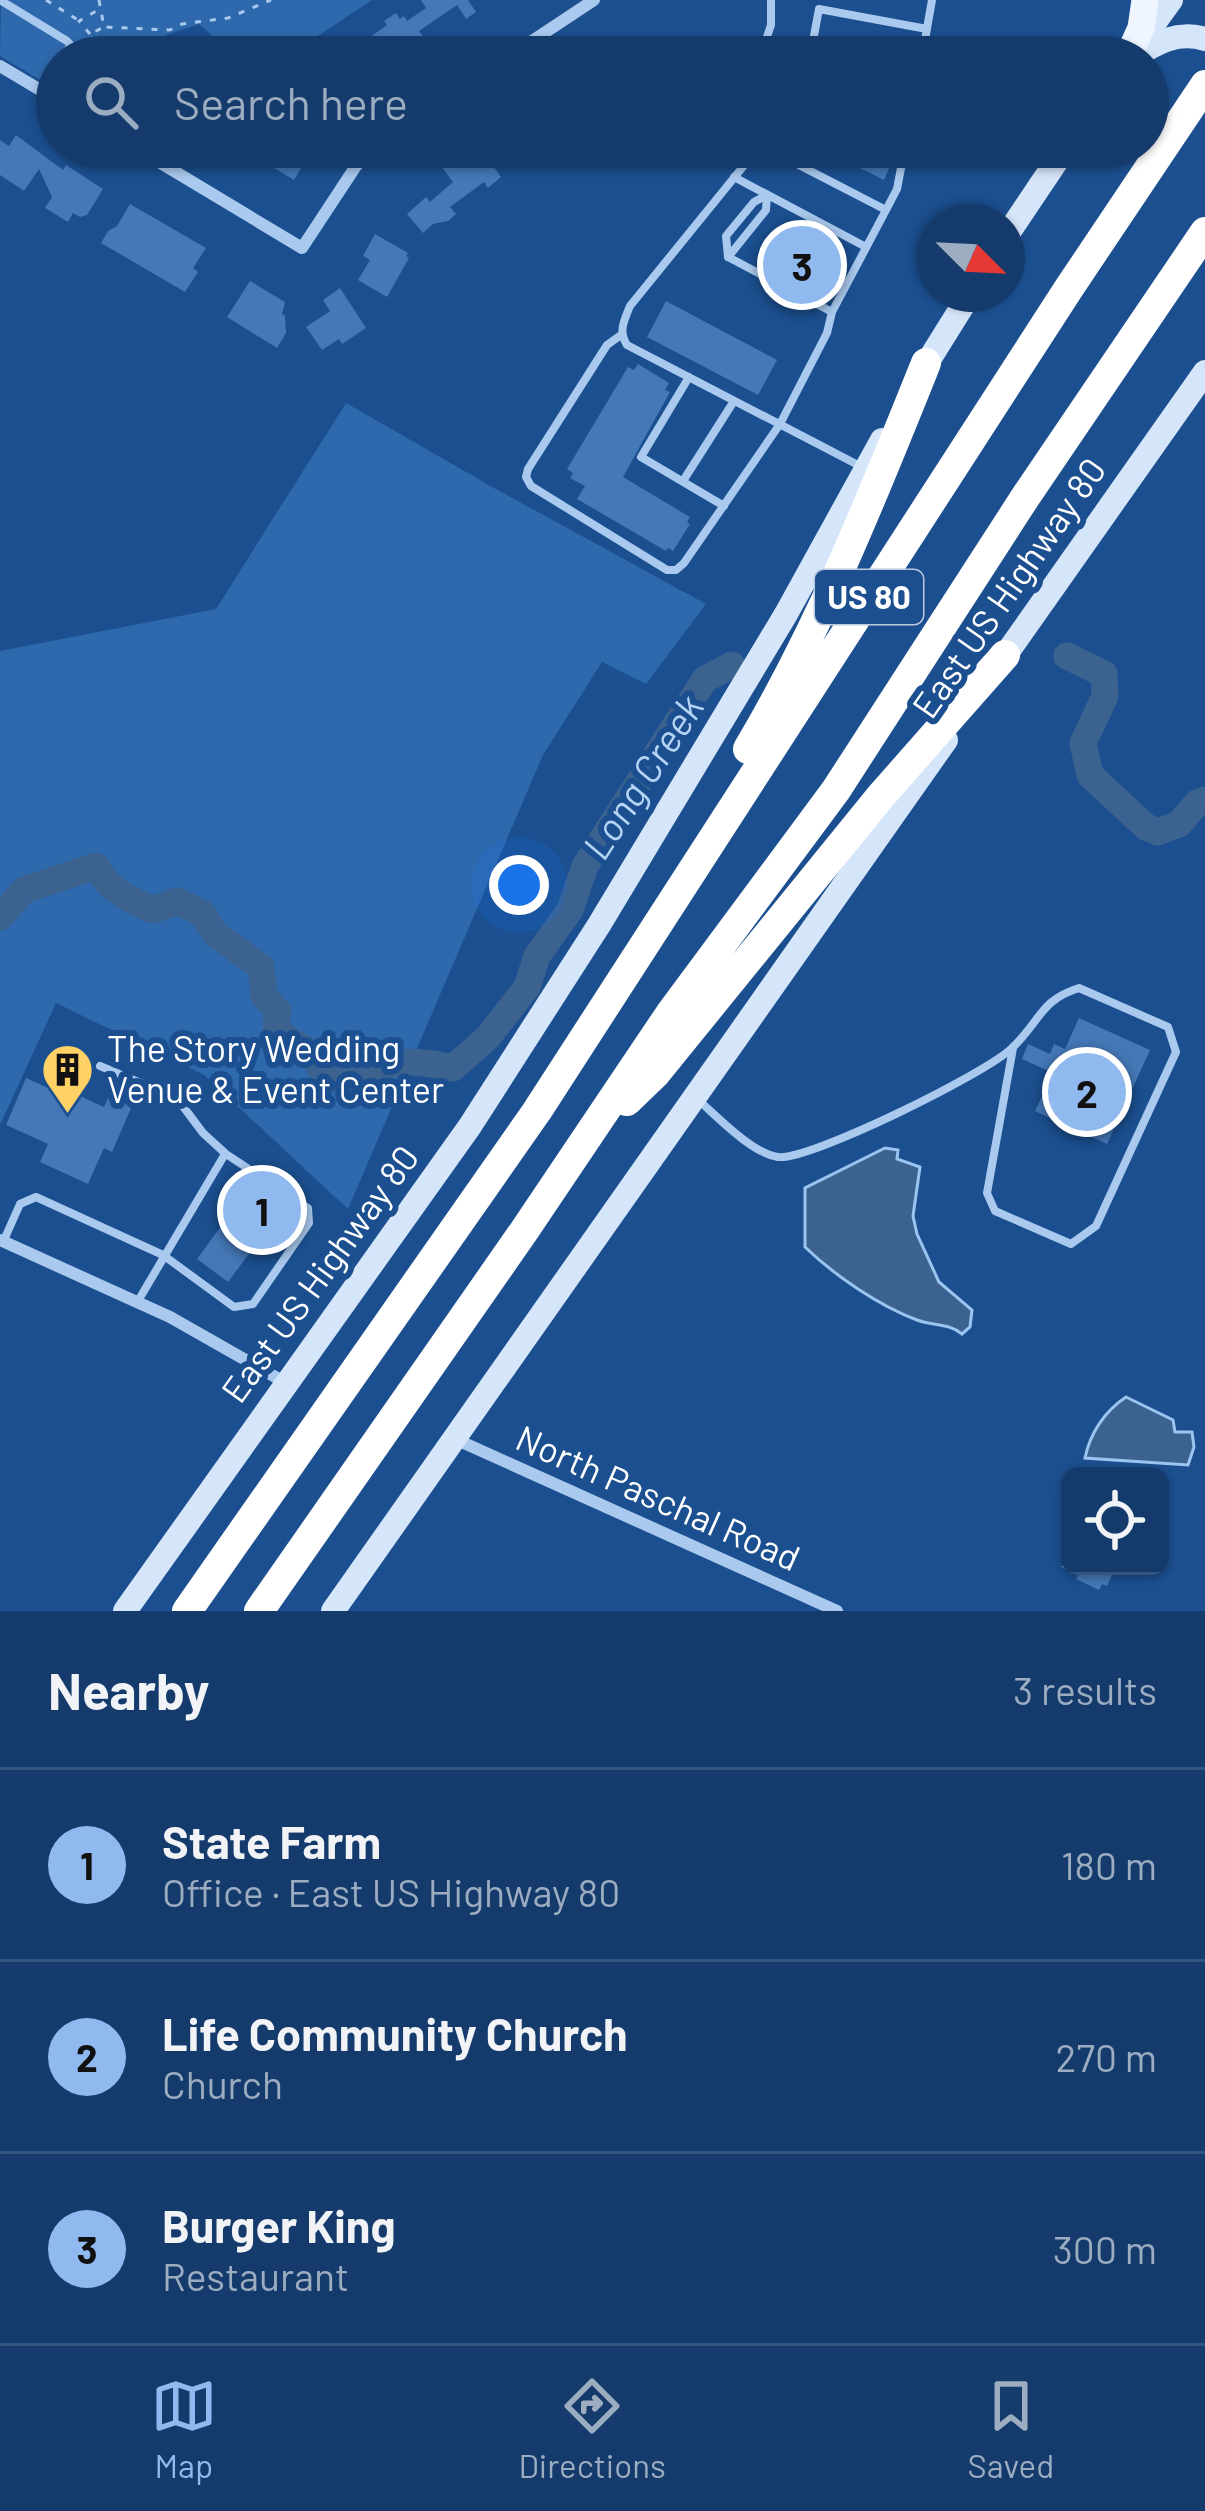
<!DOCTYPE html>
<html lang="en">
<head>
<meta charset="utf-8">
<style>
	:root { --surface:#143b6b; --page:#1d4271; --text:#f1f3f6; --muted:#9dadc1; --line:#33557e; --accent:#90b9f0 }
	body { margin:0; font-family:Barlow,sans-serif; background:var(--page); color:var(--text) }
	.controls { position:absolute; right:36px; bottom:36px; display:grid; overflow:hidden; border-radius:18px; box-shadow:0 3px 9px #0004 }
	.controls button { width:108px; height:108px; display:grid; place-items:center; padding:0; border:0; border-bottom:3px solid var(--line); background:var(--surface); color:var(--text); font:60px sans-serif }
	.compass { position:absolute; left:917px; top:204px; width:108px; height:108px; border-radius:50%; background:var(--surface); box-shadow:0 3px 9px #0004; rotate:114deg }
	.you { position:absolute; left:519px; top:885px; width:42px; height:42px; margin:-30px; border:9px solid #fff; border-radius:50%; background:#1a73e8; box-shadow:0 0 0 18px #1a73e833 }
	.badge { display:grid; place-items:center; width:78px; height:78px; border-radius:50%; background:var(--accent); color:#111; font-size:39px; font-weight:700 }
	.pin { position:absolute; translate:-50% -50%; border:6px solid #fff; box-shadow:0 3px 12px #0006 }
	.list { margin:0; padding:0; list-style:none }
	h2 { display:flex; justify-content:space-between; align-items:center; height:156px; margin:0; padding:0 48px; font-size:51px }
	h2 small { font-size:39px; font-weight:400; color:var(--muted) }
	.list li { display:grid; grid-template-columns:78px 1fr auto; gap:36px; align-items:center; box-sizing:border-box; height:192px; padding:0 48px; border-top:3px solid var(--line) }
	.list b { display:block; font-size:45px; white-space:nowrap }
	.list p { margin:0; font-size:39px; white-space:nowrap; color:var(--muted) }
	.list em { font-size:39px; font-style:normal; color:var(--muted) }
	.icon { flex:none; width:66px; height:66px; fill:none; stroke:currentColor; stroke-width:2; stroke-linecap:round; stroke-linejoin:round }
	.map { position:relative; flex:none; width:1205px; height:1611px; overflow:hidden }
	.search { position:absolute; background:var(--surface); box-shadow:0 3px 9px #0004; left:36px; right:36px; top:36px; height:132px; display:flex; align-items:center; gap:30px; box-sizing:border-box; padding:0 42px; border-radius:66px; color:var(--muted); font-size:45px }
	.sheet { height:732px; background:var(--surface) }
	nav { display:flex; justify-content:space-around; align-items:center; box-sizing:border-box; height:168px; border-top:3px solid var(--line); background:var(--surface); font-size:33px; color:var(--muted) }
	nav a { display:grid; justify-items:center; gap:6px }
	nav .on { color:var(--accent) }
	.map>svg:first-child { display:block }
</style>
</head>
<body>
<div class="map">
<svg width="1205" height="1611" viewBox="0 0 1205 1611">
	<rect width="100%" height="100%" fill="#1b4f8f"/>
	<path fill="#2e69ad" d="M1,0H372L286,57H236L199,24L166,35L145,57H57V90L0,56Z
		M346,403L494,488L706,604L646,684L602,662L543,755L348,1209L204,1075L56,1003L0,1125V651L216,609Z"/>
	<path fill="#3c6290" stroke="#9cc4f0" stroke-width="3" d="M885,1148L898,1150L897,1159L920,1167L913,1216L917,1234L939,1282L972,1310L970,1327L962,1334C949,1323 933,1326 917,1320C879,1306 834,1275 805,1247V1188Z
		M1126,1397L1173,1420L1175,1432H1192L1194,1447L1188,1465L1085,1458C1090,1433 1105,1411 1126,1397Z"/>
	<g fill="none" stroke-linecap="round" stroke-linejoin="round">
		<path stroke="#3c6290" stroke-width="27" d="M1067,656L1104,674L1105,696L1083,743L1090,775L1146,827L1158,832L1179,824L1197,803L1205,800
			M0,917L24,890L96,866C111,892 127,898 153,910L177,901L202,913L215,934L261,967L264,996L278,1011L276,1027L287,1039L310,1052L327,1078C354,1084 368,1070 394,1064C414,1060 434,1064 453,1068L488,1037L527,987L537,956L570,910L585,866L705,679L732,665"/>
	</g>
	<path fill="#4478b7" d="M421,0H468L476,12L466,19L457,5L419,31L429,44L411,57H378L366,40L387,25L384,21L396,13L400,19L404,16L407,21L426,8Z
		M16,135L63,170L66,165L103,189L87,215L80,217L73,213L68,222L45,208L52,197L39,169L24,191L0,175V140L9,146Z
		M258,147H300L308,152V156L294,180L253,155Z
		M465,147H499L486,156L501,177L488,188L484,182L450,207L456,214L448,221L433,224L423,233L407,214L426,197L430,202L453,182L440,165Z
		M853,147H878L895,155L884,180L846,161Z
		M130,204L206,248L193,268L198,272L185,292L101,243L108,231L117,226Z
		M375,234L408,253L406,256L409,258L387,297L358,280L370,260L363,256Z
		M781,238L836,267L823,292L768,263Z
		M250,281L285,302L282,314L285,316L286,333L277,348L227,317Z
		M340,288L366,328L342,344L339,339L322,350L306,327L330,311L323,300Z
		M666,301L777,360L758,395L647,337Z
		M638,364L669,383L665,390L670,392L623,477L690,517L687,522L690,524L673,551L668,548L666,551L577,499L585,486L570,478L573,473L567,469L628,367L634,370Z
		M1079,1018L1150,1050L1107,1144L1035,1111L1053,1073L1022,1059L1028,1044L1050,1054L1054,1044L1065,1049Z
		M69,1060L84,1066L75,1088L84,1092L82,1097L104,1107L109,1096L132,1106L112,1152L104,1148L88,1184L40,1162L48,1144L6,1125L26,1078L55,1091Z
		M249,1188L281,1211L228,1282L197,1259Z
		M1059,1566H1116L1107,1586L1102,1584L1099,1590L1076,1579L1078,1575Z"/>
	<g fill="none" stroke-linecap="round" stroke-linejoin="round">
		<path stroke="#a9c9ee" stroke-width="3" stroke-dasharray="6 9" stroke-linecap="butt" d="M46,0L78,20
			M99,0L104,27L170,30L182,24L228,18L271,0
			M90,34L79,21L98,10
			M92,57L94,45L90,34L102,28"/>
		<path stroke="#a9c9ee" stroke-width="8" d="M0,0L67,41L70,44L66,57
			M760,57L771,25V0
			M810,57L819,9L927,29
			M922,57L932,0
			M44,92L57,71
			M759,147L630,306C624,321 618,331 627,345L860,466
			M764,147L886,210L897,189L905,147
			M734,177L866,247
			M729,256L766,210L767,195
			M728,257L832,312L886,210
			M728,257L726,236L754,202L767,195
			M621,335L607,345L528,469L526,477L531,486L667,570H676L684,563L780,424L827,333L832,312
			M689,377L641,457L724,506
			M683,481L734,401
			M696,1098C717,1116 751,1153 778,1157C809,1161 987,1073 1012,1048C1040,1022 1040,1000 1079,988L1168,1027L1176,1052L1096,1226L1071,1244L995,1211L987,1193L1013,1048
			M4,1240L20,1204L36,1197L163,1255L234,1307L253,1304L309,1223L308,1208L226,1154L203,1133L182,1105L155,1089L100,1066
			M138,1301L225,1154"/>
		<path stroke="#a9c9ee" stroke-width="12" d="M508,57L594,0
			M0,66L57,100
			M134,147L302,248L356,166L374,147
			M0,1240L170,1317L286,1383
			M455,1439L837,1611"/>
		<path stroke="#d6e6fa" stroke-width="24" d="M1137,47L1171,0
			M1135,57C1157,42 1178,31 1205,39
			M1007,235L1066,147
			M917,379L970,294
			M997,667L1205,372
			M125,1611L470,1126L599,925L786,614L882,440
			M333,1611L946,740"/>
		<path stroke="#f0f6ff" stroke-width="27" d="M1128,57L1141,28L1145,0"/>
		<path stroke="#fff" stroke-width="30" d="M748,749C821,626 873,495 926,363
			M627,1101L655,1074L880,797L1005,655
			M187,1611L537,1111L1069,288L1205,85
			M259,1611L524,1231L670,1014L836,790L1026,496L1205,232"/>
	</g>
	<defs>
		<symbol id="building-pin" viewBox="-11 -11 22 30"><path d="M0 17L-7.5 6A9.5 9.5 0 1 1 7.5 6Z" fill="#ffd166" stroke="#1b4f8f"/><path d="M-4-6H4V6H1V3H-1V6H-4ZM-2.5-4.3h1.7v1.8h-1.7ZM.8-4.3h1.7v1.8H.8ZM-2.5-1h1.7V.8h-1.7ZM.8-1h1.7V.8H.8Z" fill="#111"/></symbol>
	</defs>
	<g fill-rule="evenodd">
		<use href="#building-pin" x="38" y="1040" width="59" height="81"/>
	</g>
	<g text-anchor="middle" stroke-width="12" stroke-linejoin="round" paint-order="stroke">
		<rect fill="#1b4f8f" stroke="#bbcadd" stroke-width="3" x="815" y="570" width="108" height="54" rx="9"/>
		<g font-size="33" font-weight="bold" fill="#fff">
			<text x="869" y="609">US 80</text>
		</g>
		<g font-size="36" fill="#fff" stroke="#1b4f8f">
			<text transform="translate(1009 588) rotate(-55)" y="13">East US Highway 80</text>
			<text transform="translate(320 1274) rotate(-54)" y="13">East US Highway 80</text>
			<text transform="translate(658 1498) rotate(24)" y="13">North Paschal Road</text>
		</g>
		<g font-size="36" fill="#fff" stroke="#1b4f8f" text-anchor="start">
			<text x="107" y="1062">The Story Wedding<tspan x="107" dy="41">Venue &amp; Event Center</tspan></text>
		</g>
		<g font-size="39" font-style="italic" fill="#b5d3f5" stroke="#1b4f8f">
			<text transform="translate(643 777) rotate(-57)" y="14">Long Creek</text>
		</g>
	</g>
</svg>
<div class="controls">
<button><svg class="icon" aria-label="locate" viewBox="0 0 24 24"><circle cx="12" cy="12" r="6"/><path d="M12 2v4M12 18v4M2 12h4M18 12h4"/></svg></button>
</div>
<svg class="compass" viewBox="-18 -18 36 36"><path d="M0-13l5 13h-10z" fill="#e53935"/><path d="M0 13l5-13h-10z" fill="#9dadc1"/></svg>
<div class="you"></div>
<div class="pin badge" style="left:262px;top:1210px">1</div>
<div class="pin badge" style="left:1087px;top:1092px">2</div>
<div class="pin badge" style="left:802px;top:265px">3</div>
<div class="search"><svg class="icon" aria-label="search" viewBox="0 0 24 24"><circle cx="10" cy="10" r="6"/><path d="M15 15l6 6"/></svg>Search here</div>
</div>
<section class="sheet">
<h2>Nearby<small>3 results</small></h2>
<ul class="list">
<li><span class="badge">1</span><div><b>State Farm</b><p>Office · East US Highway 80</p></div><em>180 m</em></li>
<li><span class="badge">2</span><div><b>Life Community Church</b><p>Church</p></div><em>270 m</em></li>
<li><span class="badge">3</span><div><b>Burger King</b><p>Restaurant</p></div><em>300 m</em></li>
</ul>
</section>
<nav>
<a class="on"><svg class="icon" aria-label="map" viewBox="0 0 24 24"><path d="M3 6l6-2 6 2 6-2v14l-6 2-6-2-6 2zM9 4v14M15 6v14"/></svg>Map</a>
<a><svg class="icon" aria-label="directions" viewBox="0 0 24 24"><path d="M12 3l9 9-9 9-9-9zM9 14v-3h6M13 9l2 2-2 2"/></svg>Directions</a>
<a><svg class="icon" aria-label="saved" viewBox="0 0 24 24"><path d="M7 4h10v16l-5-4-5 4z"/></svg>Saved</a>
</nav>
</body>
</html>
